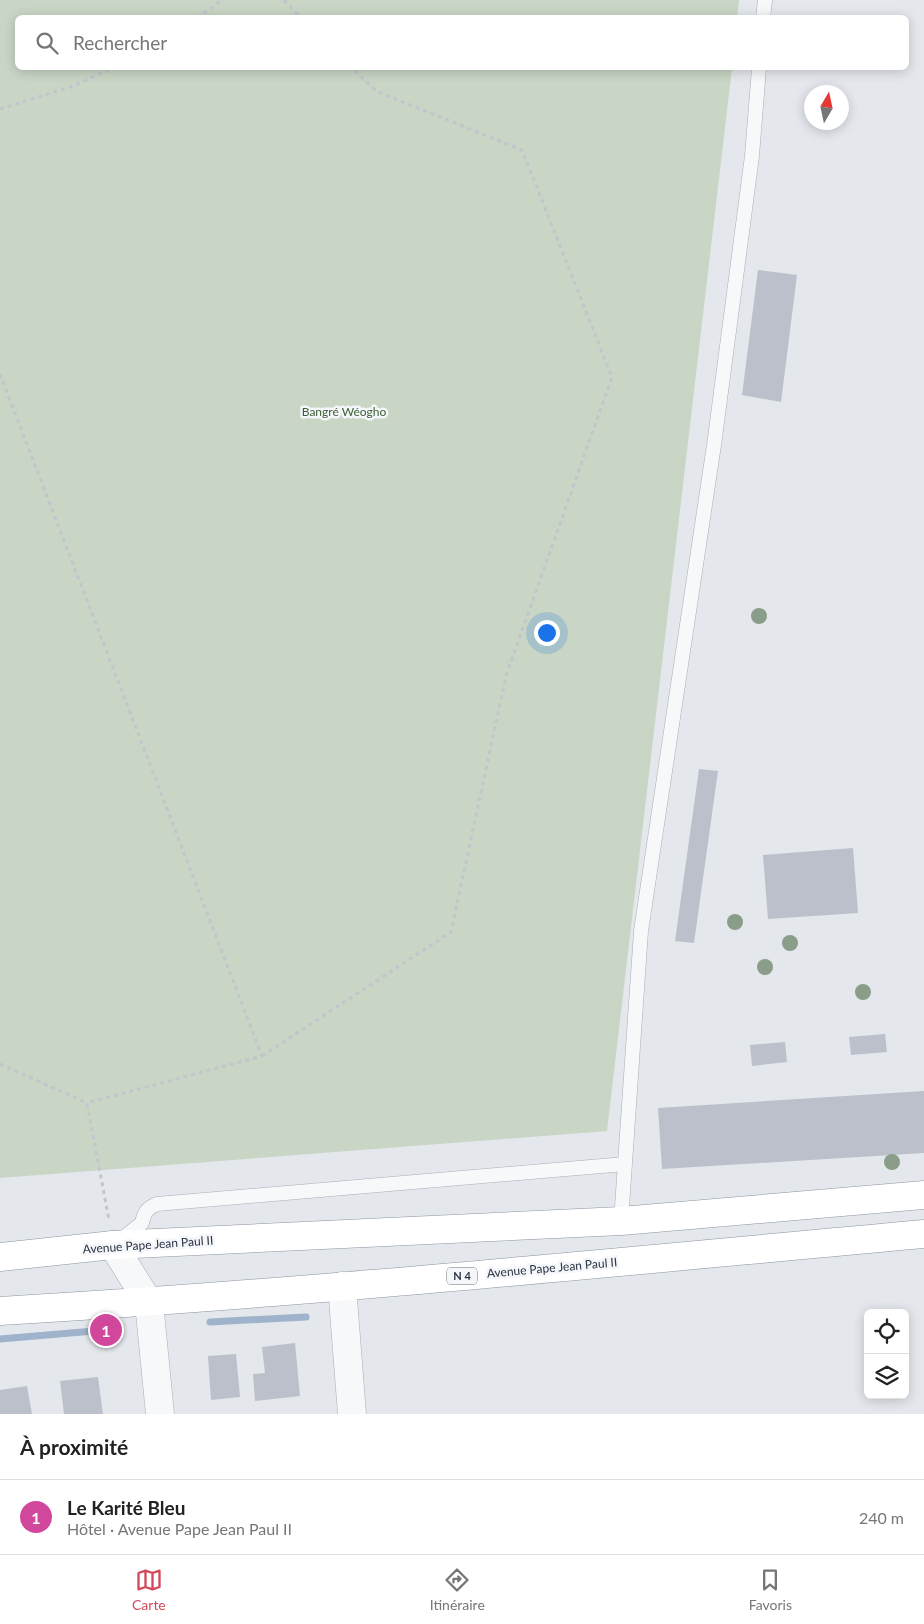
<!DOCTYPE html>
<html lang="fr">
<head>
<meta charset="utf-8">
<style>
	:root { --surface:#fff; --page:#f2f2f2; --text:#222; --muted:#767676; --line:#e0e0e0; --accent:#d1495b }
	body { margin:0; font-family:Lato,sans-serif; background:var(--page); color:var(--text) }
	.controls { position:absolute; right:15px; bottom:15px; display:grid; overflow:hidden; border-radius:8px; box-shadow:0 2px 12px #0003 }
	.controls button { width:45px; height:45px; display:grid; place-items:center; padding:0; border:0; border-bottom:1px solid var(--line); background:var(--surface); color:var(--text); font:25px sans-serif }
	.compass { position:absolute; left:804px; top:85px; width:45px; height:45px; border-radius:50%; background:var(--surface); box-shadow:0 2px 12px #0003; rotate:9deg }
	.you { position:absolute; left:546px; top:632px; width:18px; height:18px; margin:-12px; border:4px solid #fff; border-radius:50%; background:#1a73e8; box-shadow:0 0 0 8px #1a73e833 }
	.badge { display:grid; place-items:center; width:32px; height:32px; border-radius:50%; background:var(--accent); color:#fff; font-size:16px; font-weight:700 }
	.pin { position:absolute; translate:-50% -50%; border:2px solid #fff; box-shadow:0 1px 5px #0006 }
	.list { margin:0; padding:0; list-style:none }
	h2 { display:flex; justify-content:space-between; align-items:center; height:65px; margin:0; padding:0 20px; font-size:21px }
	h2 small { font-size:16px; font-weight:400; color:var(--muted) }
	.list li { display:grid; grid-template-columns:32px 1fr auto; gap:15px; align-items:center; box-sizing:border-box; height:75px; padding:0 20px; border-top:1px solid var(--line) }
	.list b { display:block; font-size:19px; white-space:nowrap }
	.list p { margin:0; font-size:16px; white-space:nowrap; color:var(--muted) }
	.list em { font-size:16px; font-style:normal; color:var(--muted) }
	.icon { flex:none; width:28px; height:28px; fill:none; stroke:currentColor; stroke-width:2; stroke-linecap:round; stroke-linejoin:round }
	.map { position:relative; flex:none; width:924px; height:1414px; overflow:hidden }
	.search { position:absolute; background:var(--surface); box-shadow:0 2px 12px #0003; left:15px; right:15px; top:15px; height:55px; display:flex; align-items:center; gap:12px; box-sizing:border-box; padding:0 18px; border-radius:8px; color:var(--muted); font-size:19px }
	.sheet { height:140px; background:var(--surface) }
	nav { display:flex; justify-content:space-around; align-items:center; box-sizing:border-box; height:70px; border-top:1px solid var(--line); background:var(--surface); font-size:14px; color:var(--muted) }
	nav a { display:grid; justify-items:center; gap:2px }
	nav .on { color:var(--accent) }
	.map>svg:first-child { display:block }
</style>
</head>
<body>
<div class="map">
<svg width="924" height="1414" viewBox="0 0 924 1414">
	<rect width="100%" height="100%" fill="#e4e7ec"/>
	<path fill="#c9d6c5" d="M0,0H739L737,18H18V68H732L607,1131L0,1178Z"/>
	<g fill="none" stroke-linecap="round" stroke-linejoin="round">
		<path stroke="#9fb4cc" stroke-width="7" d="M210,1322L306,1317
			M0,1339L106,1330"/>
	</g>
	<path fill="#bbc0ca" d="M758,270L797,275L781,402L742,395Z
		M699,769L718,771L694,943L675,941Z
		M853,848L858,913L768,919L763,855Z
		M885,1034L887,1052L851,1055L849,1037Z
		M785,1042L787,1062L752,1066L750,1045Z
		M924,1091V1153L662,1169L658,1108Z
		M295,1343L300,1396L255,1401L253,1374L265,1373L262,1347Z
		M236,1354L240,1397L211,1400L208,1356Z
		M98,1377L103,1414H64L60,1381Z
		M27,1386L32,1414H0V1390Z"/>
	<g fill="none" stroke-linecap="round" stroke-linejoin="round">
		<defs>
			<path id="lane" d="M763,18L765,0
				M621,1221L641,931L714,445L752,156L759,68
				M118,1242L142,1223C144,1213 147,1208 157,1204L625,1164"/>
			<path id="street" d="M113,1245L149,1303L160,1414
				M342,1286L352,1414"/>
			<path id="highway" d="M0,1257L113,1245L621,1221L924,1195
				M0,1311C309,1293 616,1262 924,1234"/>
		</defs>
		<use href="#lane" stroke="#a9aeb7" stroke-width="15"/>
		<use href="#street" stroke="#a9aeb7" stroke-width="29"/>
		<use href="#highway" stroke="#8b94a3" stroke-width="29"/>
		<path stroke="#c2c5cb" stroke-width="3" stroke-dasharray="4 4" stroke-linecap="butt" d="M284,0L301,18
			M197,18L222,0
			M0,109L73,86L113,68
			M0,374L262,1056L87,1103
			M262,1056L451,932L506,676L612,377L522,150L376,91L352,68
			M0,1064L87,1103L109,1220"/>
		<use href="#lane" stroke="#f7f8fa" stroke-width="14"/>
		<use href="#street" stroke="#f7f8fa" stroke-width="28"/>
		<use href="#highway" stroke="#fff" stroke-width="28"/>
	</g>
	<g fill="#899d89">
		<circle cx="759" cy="616" r="8"/>
		<circle cx="735" cy="922" r="8"/>
		<circle cx="790" cy="943" r="8"/>
		<circle cx="765" cy="967" r="8"/>
		<circle cx="863" cy="992" r="8"/>
		<circle cx="892" cy="1162" r="8"/>
	</g>
	<g text-anchor="middle" stroke-width="5" stroke-linejoin="round" paint-order="stroke">
		<rect fill="#f4f6f9" stroke="#676e7b" stroke-width="1" x="447" y="1267.5" width="30" height="17" rx="4"/>
		<g font-size="11" font-weight="bold" fill="#2b3445">
			<text x="462" y="1280">N 4</text>
		</g>
		<g font-size="12" fill="#3f6138" stroke="#f4f6f9">
			<text x="344" y="416">Bangré Wéogho</text>
		</g>
		<g font-size="12" fill="#2b3445" stroke="#f4f6f9">
			<text transform="translate(148 1245) rotate(-4)" y="4">Avenue Pape Jean Paul II</text>
			<text transform="translate(552 1268) rotate(-5)" y="4">Avenue Pape Jean Paul II</text>
		</g>
	</g>
</svg>
<div class="controls">
<button><svg class="icon" aria-label="locate" viewBox="0 0 24 24"><circle cx="12" cy="12" r="6"/><path d="M12 2v4M12 18v4M2 12h4M18 12h4"/></svg></button>
<button><svg class="icon" aria-label="layers" viewBox="0 0 24 24"><path d="M12 4l9 5-9 5-9-5zM3 14l9 5 9-5"/></svg></button>
</div>
<svg class="compass" viewBox="-18 -18 36 36"><path d="M0-13l5 13h-10z" fill="#e53935"/><path d="M0 13l5-13h-10z" fill="#767676"/></svg>
<div class="you"></div>
<div class="pin badge" style="left:106px;top:1330px;background:#d1479c">1</div>
<div class="search"><svg class="icon" aria-label="search" viewBox="0 0 24 24"><circle cx="10" cy="10" r="6"/><path d="M15 15l6 6"/></svg>Rechercher</div>
</div>
<section class="sheet">
<h2>À proximité<small></small></h2>
<ul class="list">
<li><span class="badge" style="background:#d1479c">1</span><div><b>Le Karité Bleu</b><p>Hôtel · Avenue Pape Jean Paul II</p></div><em>240 m</em></li>
</ul>
</section>
<nav>
<a class="on"><svg class="icon" aria-label="map" viewBox="0 0 24 24"><path d="M3 6l6-2 6 2 6-2v14l-6 2-6-2-6 2zM9 4v14M15 6v14"/></svg>Carte</a>
<a><svg class="icon" aria-label="directions" viewBox="0 0 24 24"><path d="M12 3l9 9-9 9-9-9zM9 14v-3h6M13 9l2 2-2 2"/></svg>Itinéraire</a>
<a><svg class="icon" aria-label="saved" viewBox="0 0 24 24"><path d="M7 4h10v16l-5-4-5 4z"/></svg>Favoris</a>
</nav>
</body>
</html>
